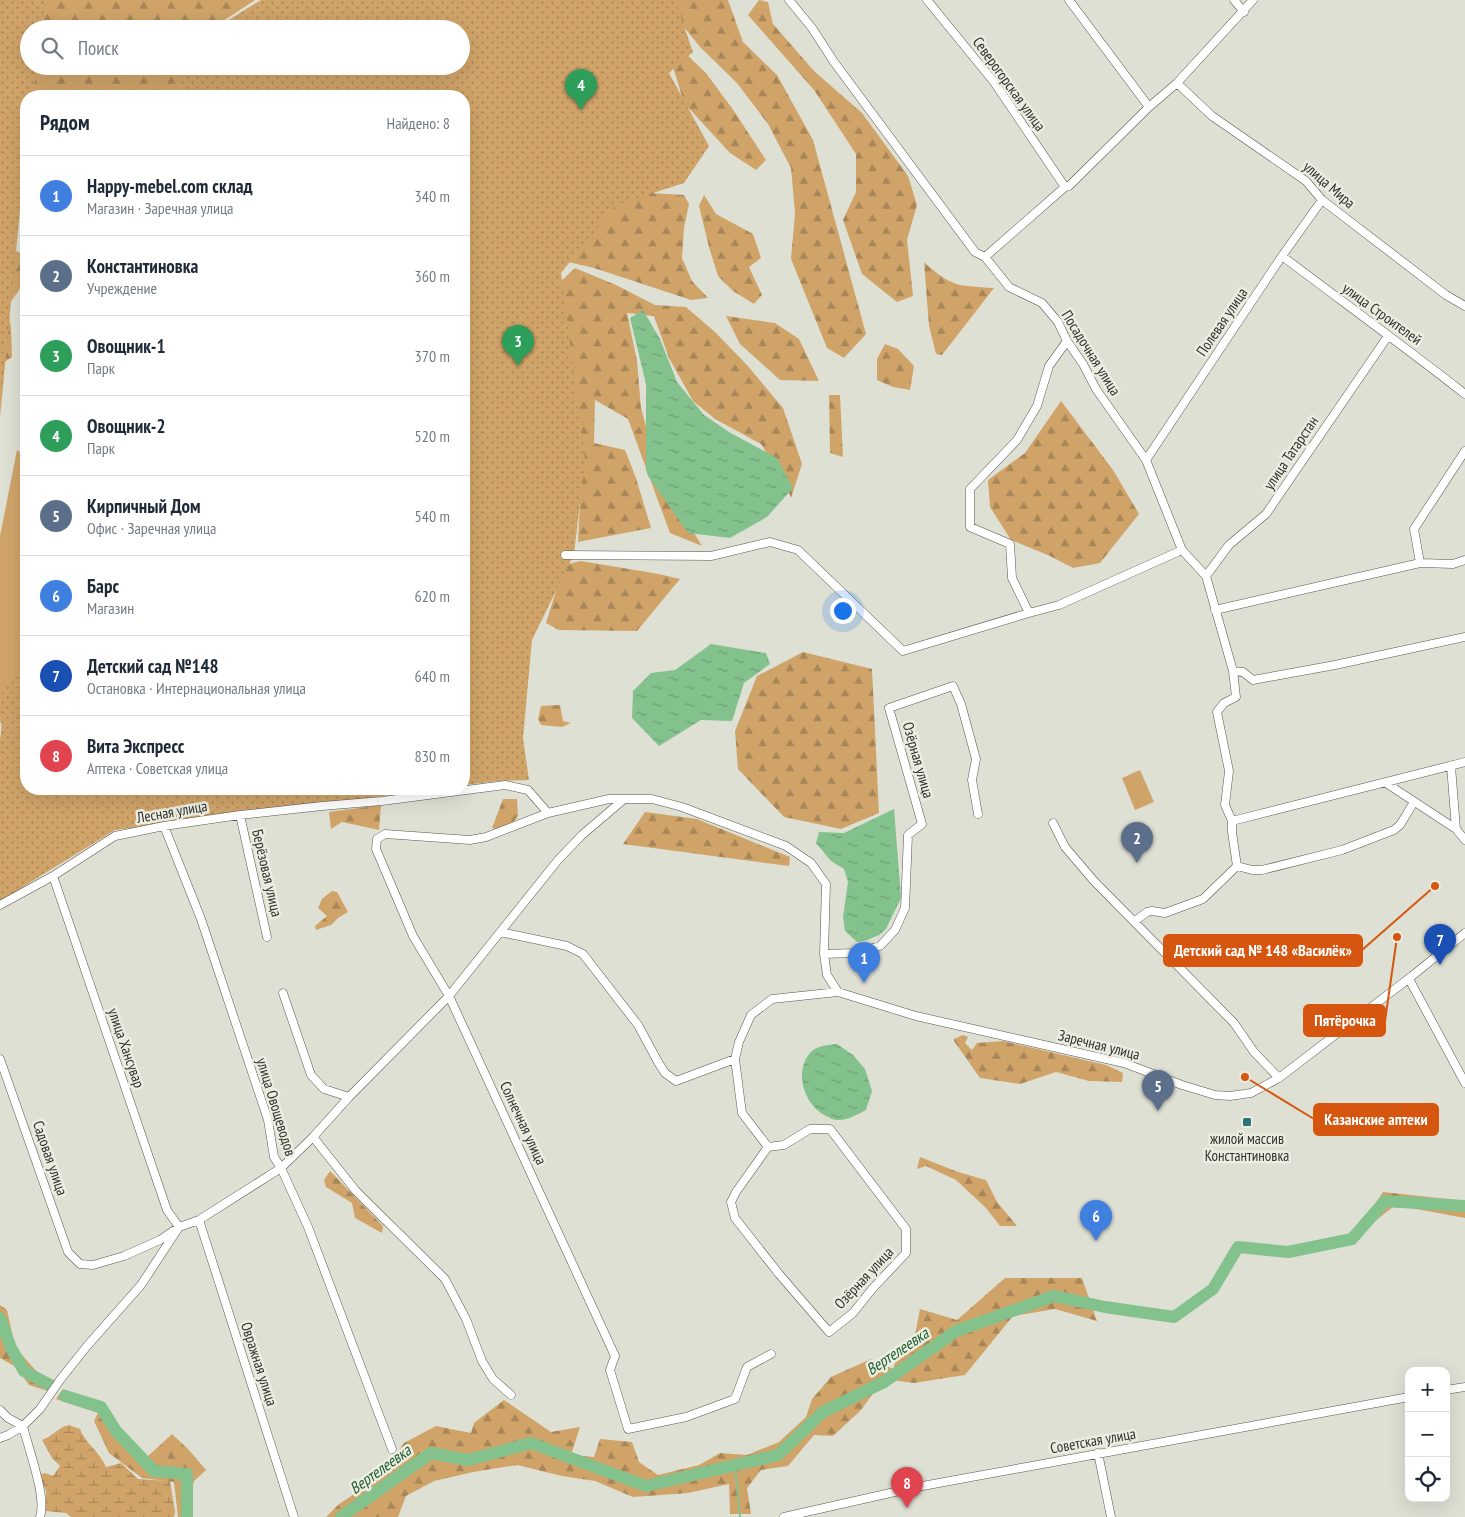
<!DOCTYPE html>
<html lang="ru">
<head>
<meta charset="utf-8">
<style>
	:root { --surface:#fff; --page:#f2f2f3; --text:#1f2937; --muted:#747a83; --line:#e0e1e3; --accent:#2c757c }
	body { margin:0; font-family:"PT Sans Narrow",sans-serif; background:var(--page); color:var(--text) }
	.controls { position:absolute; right:15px; bottom:15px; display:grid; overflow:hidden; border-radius:10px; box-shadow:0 5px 20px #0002 }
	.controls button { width:45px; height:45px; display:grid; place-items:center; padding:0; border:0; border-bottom:1px solid var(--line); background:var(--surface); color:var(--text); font:25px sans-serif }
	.you { position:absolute; left:842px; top:610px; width:18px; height:18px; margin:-12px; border:4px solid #fff; border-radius:50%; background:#1a73e8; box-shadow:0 0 0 8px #1a73e833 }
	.badge { display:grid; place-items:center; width:32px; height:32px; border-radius:50%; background:var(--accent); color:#fff; font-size:16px; font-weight:700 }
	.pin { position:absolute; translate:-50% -41px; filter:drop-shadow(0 1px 2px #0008) }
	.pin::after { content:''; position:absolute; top:26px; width:18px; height:15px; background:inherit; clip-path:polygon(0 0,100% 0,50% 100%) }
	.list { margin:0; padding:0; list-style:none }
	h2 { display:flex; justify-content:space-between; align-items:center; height:65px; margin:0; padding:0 20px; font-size:21px }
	h2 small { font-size:16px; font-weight:400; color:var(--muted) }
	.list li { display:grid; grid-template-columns:32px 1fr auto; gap:15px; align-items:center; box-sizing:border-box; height:80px; padding:0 20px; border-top:1px solid var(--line) }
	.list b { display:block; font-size:19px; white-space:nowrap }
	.list p { margin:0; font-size:16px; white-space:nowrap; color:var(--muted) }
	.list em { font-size:16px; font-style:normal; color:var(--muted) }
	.icon { flex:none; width:28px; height:28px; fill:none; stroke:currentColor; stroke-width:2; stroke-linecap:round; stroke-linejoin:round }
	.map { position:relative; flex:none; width:1465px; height:1517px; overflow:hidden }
	.search { position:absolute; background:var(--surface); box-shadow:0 5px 20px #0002; left:20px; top:20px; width:450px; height:55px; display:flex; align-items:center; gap:12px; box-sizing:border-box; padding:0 18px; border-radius:28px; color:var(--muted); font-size:19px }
	.panel { position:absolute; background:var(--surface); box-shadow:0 5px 20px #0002; left:20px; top:90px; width:450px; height:705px; border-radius:20px }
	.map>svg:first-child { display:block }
</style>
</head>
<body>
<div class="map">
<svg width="1465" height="1517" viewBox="0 0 1465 1517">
	<defs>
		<pattern id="forest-firs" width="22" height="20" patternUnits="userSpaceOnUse" patternTransform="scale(1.25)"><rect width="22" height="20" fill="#d0a469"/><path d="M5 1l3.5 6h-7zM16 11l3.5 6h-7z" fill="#a98657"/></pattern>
		<pattern id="wetland-marsh" width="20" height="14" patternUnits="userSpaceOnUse" patternTransform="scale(1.25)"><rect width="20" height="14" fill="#d0a469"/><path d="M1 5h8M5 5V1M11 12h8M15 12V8" fill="none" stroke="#a98657"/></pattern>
		<pattern id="garden-dots" width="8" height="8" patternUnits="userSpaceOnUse" patternTransform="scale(1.25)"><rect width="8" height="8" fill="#d0a469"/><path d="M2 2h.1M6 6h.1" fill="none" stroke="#a98657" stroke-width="1.8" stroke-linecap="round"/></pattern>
		<pattern id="water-ripples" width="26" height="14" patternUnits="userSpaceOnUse" patternTransform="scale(1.25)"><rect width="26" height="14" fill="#83c28d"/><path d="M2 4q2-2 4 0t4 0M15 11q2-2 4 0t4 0" fill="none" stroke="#6c9e74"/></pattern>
	</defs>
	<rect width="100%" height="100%" fill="#dfe0d4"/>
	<path fill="#d0a469" d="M17,450L26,456V658L0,724V536Z
		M1140,770L1154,802L1135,810L1122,778Z"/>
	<path fill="url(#forest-firs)" d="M43,0H255L211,29H37Z
		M673,0H728L743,42L777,75L813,140L866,334L844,358L827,348L791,259L795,213L791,168L768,124L737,83L700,47L679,21Z
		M759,0L768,2L773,24L814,71L862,113L908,176L917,205L907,240L913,296L897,302L862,274L843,220L856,192V154L814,90L748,15Z
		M685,53L706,73L734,111L766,160L756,170L730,153L684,103L673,67Z
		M33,66H196L184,96H31Z
		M615,191L684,195L689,204L684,228L682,258L692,281L708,298L691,300L594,268L568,262Z
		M704,195L716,214L753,234L761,258L749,267L762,295L754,304L733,291L718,276L709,247L699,206Z
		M0,242L20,253C22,259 26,266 26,272C27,281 13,299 7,307L11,328L12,357L0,365Z
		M924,262C951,287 959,286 994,288L942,355L936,354L929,326Z
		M575,268L616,285L655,305L686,307L715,332L747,365L783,408L802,464L791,498L785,482L761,444L715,419L693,401L669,358L654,316L627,313L637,361L641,408L660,477L702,546L670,533L628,419L595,400L594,443L625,450L636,478L651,528L578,542L582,460L561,281Z
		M726,316L775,323L799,339L819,381L780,380L740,344Z
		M885,344L898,349L914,366L910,390L893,387L877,380V359Z
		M829,395H840L843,457L830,453Z
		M1061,401L1113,470L1139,514L1100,563L1073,568L1050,556L1011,540L990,507L988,480L1025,453Z
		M581,561L659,574L680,579L637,631L559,630L546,623L564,565Z
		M803,652L872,669L879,813L841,829L784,817L738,769L735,731L757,676Z
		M560,705L563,721L571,723L562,727L541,725L538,719L541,706Z
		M503,799H517L518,816L506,832L492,828Z
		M381,805L379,830L342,822L331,829L329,812Z
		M645,812L697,819L790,857L789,866L623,844Z
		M332,891L337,892L348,912L338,918L331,925L316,930L315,926L327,916L318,908L322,899Z
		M963,1035L968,1037L965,1043L972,1050L977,1043L1003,1041L1106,1065L1123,1073L1122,1082L1089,1081L1056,1072L1020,1084L980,1078L954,1041V1039Z
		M920,1157L958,1172L986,1180L997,1202L1017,1226H1000L986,1208L956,1180L926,1166L917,1169Z
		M330,1171L383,1226L382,1233L355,1218L352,1203L326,1187L324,1180Z
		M1383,1192L1465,1201V1218L1411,1208L1393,1207L1352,1239Z
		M1005,1278H1082L1097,1321L1055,1309L1013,1316L965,1375L914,1383L892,1380L874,1392L861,1410L833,1436L814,1435L788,1466L761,1470L747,1488L751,1514H730L729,1484L688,1493L633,1497L595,1481L562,1476L517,1465L473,1472L434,1481L406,1496L398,1517H326L339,1504L386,1474L393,1458L404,1443L436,1426L471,1433L474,1423L504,1400L551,1432L580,1427L571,1455L594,1457L600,1439L632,1442L639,1462L658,1475L699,1465L720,1453L747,1455L779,1442L806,1417L812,1399L831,1377L871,1359L893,1369L899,1351L915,1335L920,1309L957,1320Z
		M0,1305L7,1310L15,1347L38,1373L56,1381L51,1392L29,1385L16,1367L0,1358Z
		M63,1389L105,1405L125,1440L146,1458L172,1434L189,1450L206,1470L194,1481L187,1513L188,1517H178L174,1482L142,1478L109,1453L94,1421L98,1413L56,1399Z"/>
	<path fill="url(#wetland-marsh)" d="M69,1425L80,1429C85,1443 100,1452 106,1467L121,1463L138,1479L170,1481L175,1512L174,1517H71L66,1513L46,1511V1491L39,1475L45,1473L53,1476L60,1466L52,1458L42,1440C53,1436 57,1428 69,1425Z"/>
	<path fill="url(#garden-dots)" d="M0,0H47L43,29H29V66H37L33,96H26V148L0,417Z
		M261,0H675L693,52L669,73L709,146L684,183L616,205L561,273L585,460L574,554L532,640L523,738L529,780L498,781L464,785V96H176L187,66H461V29H214Z
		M26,666V789H438L115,830L0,901V738C3,729 0,706 0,695Z"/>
	<path fill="url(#water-ripples)" d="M643,310L660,339L677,382L704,415L729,432L777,458L793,488L767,517L730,538L688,533L648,476L646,470V384L630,318Z
		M711,644L766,653L770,664L744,683L732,721L701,720L659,746L632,718L633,691L651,673L675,670Z
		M894,809L901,898L886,929L879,935L867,940L857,942L845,931L843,917L848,882L844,869L831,861L816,843L819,832L844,833Z
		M837,1044L853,1055L865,1069L872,1091L866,1110C858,1114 847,1121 837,1120C833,1120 829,1117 826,1116C804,1105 793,1071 811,1052C818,1045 828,1045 837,1044Z"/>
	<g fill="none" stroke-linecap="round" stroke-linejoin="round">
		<path stroke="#83c28d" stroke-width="2" d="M735,1465L740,1517"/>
		<path stroke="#83c28d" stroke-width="12" d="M0,1318L11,1348L24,1371L48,1384
			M65,1396L101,1407L116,1431L154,1471L187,1474V1517
			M341,1517L431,1453L468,1460L531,1443L646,1486L778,1455L823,1412L884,1382L956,1331L1054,1296L1105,1307L1174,1317L1213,1289L1238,1247L1288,1252L1352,1239L1385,1201L1465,1206"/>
		<defs>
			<path id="minor" d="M789,0L812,28L834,62L975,252L985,257L1009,287L1042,303L1058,322L1067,341L1083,364L1096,389L1146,460L1182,550L1206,576L1233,671L1236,697L1224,703L1217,712L1229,771L1225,805L1232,821V832L1237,866
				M927,0L994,82L1065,187
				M1069,0L1149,107
				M1234,0L1244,12
				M1177,83L1212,116L1306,181L1322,200L1446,295L1465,306
				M1282,256C1343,302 1405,347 1465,394
				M985,257L1065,187L1069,186L1149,107L1177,83L1253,0
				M1146,460L1282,256L1322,200
				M565,555L711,556L770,542L798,550L903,651L1029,613L1059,605L1182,550
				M1420,563L1414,529L1465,451
				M1206,576L1229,545L1266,514L1388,336
				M1215,610L1420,563L1453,564L1465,560
				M1029,613L1012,578L1010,544L970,527V489L1017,440L1037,406L1049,366L1067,341
				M1233,671L1243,672L1253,680L1335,665L1465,637
				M1451,766L1456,829L1465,840
				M1386,783L1456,829
				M548,813L486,837L470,840L385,834L377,839L376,849L413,936L449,996L615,1356L610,1370L628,1429L686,1417L735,1399L747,1367L771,1354
				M240,815L267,937
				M1232,821L1465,762
				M1053,823L1065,847L1094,881L1234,1023L1254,1052L1279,1078
				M164,826L201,919L268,1120L274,1157L281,1168L308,1227L392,1449
				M1237,866L1252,870H1262L1342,850L1394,830L1400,825L1414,802
				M0,905L53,876L115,836L164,826L240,815L322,806L382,801L505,785L528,790L548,813L609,799H652L682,807L786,846L811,863L826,884L824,954L827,975L838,992
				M1135,921L1147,912L1152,911L1165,913L1203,899L1237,866
				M500,932L567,946L583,954L638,1025L658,1062L665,1073L676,1081L735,1059
				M824,954L855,953L880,946L895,930L905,908L908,835L922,824L889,708L953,686L961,704L976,759L972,780L978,814
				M1409,979L1465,1083
				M283,993L311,1075L324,1089L349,1097
				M0,1059L68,1252L80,1264L93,1265L124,1256L160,1240L179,1227L199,1220L281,1168L313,1137L349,1097L449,996L558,860L582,835L623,800
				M810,1129H830L906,1229V1253L873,1288L853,1313L829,1332L779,1274L735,1218L731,1202L736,1192L768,1147L784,1145Z
				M313,1137L356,1191L445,1279L466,1319L482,1361L493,1379L511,1395
				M768,1147L742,1113L735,1059L739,1042L751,1015L772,999L838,992L916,1016L1124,1063L1182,1085L1215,1095L1230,1096L1251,1093L1279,1078L1412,976L1465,933
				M199,1220L294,1517
				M1446,1390L1465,1387
				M0,1410L8,1418L23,1426C28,1448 47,1497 40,1517
				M0,1438L8,1435L23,1426L40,1409L60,1380L87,1346L141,1285L179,1227L167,1210L53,876
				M1098,1453L1111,1517
				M784,1517L917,1487L1409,1397"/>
		</defs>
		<use href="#minor" stroke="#56574d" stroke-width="9"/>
		<use href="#minor" stroke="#fff" stroke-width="8"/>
	</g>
	<rect fill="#2c757c" stroke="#ecede1" stroke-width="2" x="1242" y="1117" width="10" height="10" rx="2.5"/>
	<g text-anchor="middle" stroke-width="5" stroke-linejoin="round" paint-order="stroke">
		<g font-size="15" fill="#31312d" stroke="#ecede1">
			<text transform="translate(1009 84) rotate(54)" y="5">Северогорская улица</text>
			<text transform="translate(1329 185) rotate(41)" y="5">улица Мира</text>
			<text transform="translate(1382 314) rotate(36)" y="5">улица Строителей</text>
			<text transform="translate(1222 322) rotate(-56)" y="5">Полевая улица</text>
			<text transform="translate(1091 353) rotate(58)" y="5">Посадочная улица</text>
			<text transform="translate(1291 453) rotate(-56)" y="5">улица Татарстан</text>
			<text transform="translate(918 760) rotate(74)" y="5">Озёрная улица</text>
			<text transform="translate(172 812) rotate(-10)" y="5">Лесная улица</text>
			<text transform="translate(267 873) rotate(77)" y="5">Берёзовая улица</text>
			<text transform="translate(1099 1045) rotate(14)" y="5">Заречная улица</text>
			<text transform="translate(126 1048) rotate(71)" y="5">улица Хансувар</text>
			<text transform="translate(276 1107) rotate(73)" y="5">улица Овощеводов</text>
			<text transform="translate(523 1123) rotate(65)" y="5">Солнечная улица</text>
			<text transform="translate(50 1158) rotate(71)" y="5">Садовая улица</text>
			<text transform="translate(864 1278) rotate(-47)" y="5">Озёрная улица</text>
			<text transform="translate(259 1364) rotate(72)" y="5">Овражная улица</text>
			<text transform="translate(1093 1441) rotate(-10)" y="5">Советская улица</text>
		</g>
		<g font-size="15" fill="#31312d" stroke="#ecede1">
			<text x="1247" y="1144">жилой массив<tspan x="1247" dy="17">Константиновка</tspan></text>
		</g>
		<g font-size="16" font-style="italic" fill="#1a5d2c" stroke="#ecede1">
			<text transform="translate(897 1351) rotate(-34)" y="6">Вертелеевка</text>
			<text transform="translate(380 1469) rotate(-36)" y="6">Вертелеевка</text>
		</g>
	</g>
	<path fill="none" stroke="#d6550f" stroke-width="2" d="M1435 886L1362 950M1397 937L1385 1021M1245 1077L1314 1119"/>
	<g fill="#d6550f" stroke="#ecede1" stroke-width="2">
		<circle cx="1435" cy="886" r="5"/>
		<circle cx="1397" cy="937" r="5"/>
		<circle cx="1245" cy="1077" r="5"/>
	</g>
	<g fill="#d6550f" stroke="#d6550f" stroke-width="2">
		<rect x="1164" y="935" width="198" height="31" rx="5"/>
		<rect x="1304" y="1005" width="81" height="31" rx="5"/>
		<rect x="1314" y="1104" width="124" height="31" rx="5"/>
	</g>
	<g font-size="16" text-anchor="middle" font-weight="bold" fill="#fff">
		<text x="1263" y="956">Детский сад № 148 «Василёк»</text>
		<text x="1345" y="1026">Пятёрочка</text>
		<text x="1376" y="1125">Казанские аптеки</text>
	</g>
</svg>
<div class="controls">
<button>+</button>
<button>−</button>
<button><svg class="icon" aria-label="locate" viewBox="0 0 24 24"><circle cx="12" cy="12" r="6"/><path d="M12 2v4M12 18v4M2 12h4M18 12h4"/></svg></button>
</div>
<div class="you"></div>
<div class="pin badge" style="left:864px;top:983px;background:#3f7fe0">1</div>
<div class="pin badge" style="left:1137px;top:863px;background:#5c6f8a">2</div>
<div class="pin badge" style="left:518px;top:366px;background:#2e9e5b">3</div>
<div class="pin badge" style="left:581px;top:110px;background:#2e9e5b">4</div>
<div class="pin badge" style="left:1158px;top:1111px;background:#5c6f8a">5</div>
<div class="pin badge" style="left:1096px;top:1241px;background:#3f7fe0">6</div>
<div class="pin badge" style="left:1440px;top:965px;background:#1a4fb4">7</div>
<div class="pin badge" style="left:907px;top:1508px;background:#e0444e">8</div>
<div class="search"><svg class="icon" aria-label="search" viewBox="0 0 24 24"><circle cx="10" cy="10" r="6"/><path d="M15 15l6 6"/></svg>Поиск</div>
<section class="panel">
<h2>Рядом<small>Найдено: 8</small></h2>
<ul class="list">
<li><span class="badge" style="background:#3f7fe0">1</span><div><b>Happy-mebel.com склад</b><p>Магазин · Заречная улица</p></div><em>340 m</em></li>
<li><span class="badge" style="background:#5c6f8a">2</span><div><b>Константиновка</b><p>Учреждение</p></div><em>360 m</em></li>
<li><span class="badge" style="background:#2e9e5b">3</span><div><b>Овощник-1</b><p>Парк</p></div><em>370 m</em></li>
<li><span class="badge" style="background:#2e9e5b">4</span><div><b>Овощник-2</b><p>Парк</p></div><em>520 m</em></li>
<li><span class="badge" style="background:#5c6f8a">5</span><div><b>Кирпичный Дом</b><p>Офис · Заречная улица</p></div><em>540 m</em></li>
<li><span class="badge" style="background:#3f7fe0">6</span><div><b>Барс</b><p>Магазин</p></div><em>620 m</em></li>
<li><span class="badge" style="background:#1a4fb4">7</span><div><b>Детский сад №148</b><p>Остановка · Интернациональная улица</p></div><em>640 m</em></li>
<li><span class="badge" style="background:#e0444e">8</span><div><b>Вита Экспресс</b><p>Аптека · Советская улица</p></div><em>830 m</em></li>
</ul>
</section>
</div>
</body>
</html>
